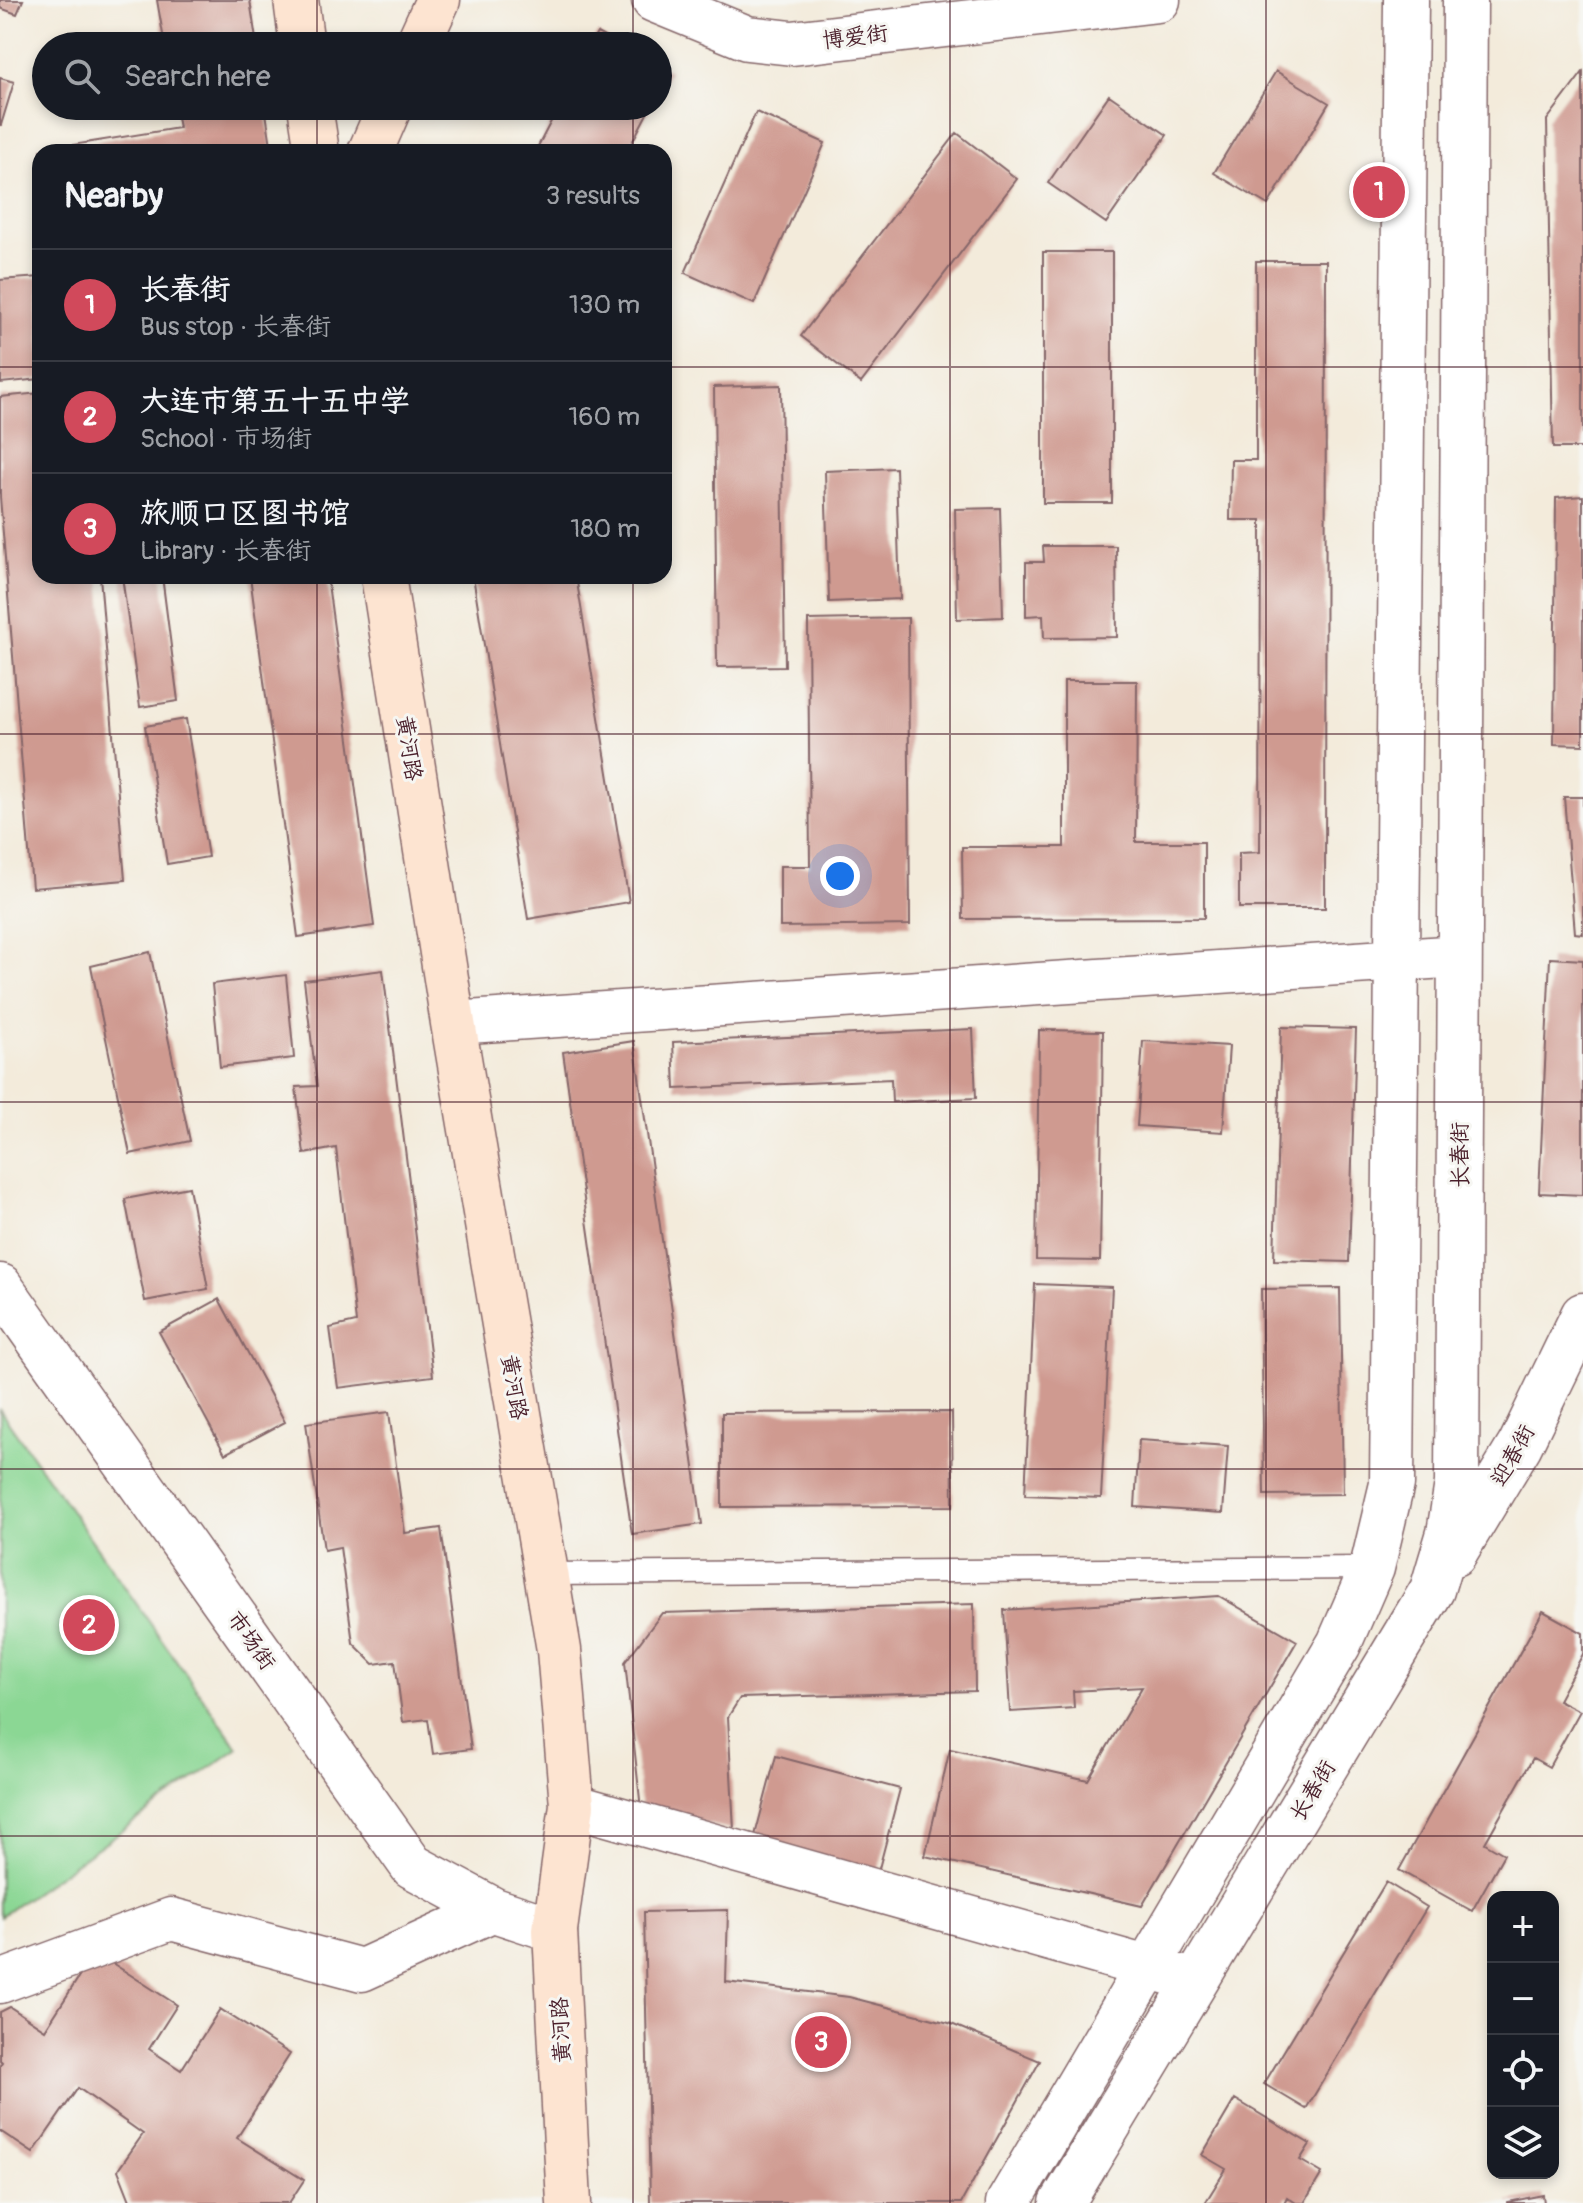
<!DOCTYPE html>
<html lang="en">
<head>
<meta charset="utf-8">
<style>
	:root { --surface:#171b24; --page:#242831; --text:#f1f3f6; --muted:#9ea1a6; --line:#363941; --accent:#d1495b }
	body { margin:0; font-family:Pangolin,"LXGW WenKai TC",sans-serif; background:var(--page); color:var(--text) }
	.controls { position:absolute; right:24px; bottom:24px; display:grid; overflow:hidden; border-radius:16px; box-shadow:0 4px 12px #0003 }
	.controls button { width:72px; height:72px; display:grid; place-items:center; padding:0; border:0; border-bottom:2px solid var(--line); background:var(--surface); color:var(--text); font:40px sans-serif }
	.you { position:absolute; left:840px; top:876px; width:28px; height:28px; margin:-20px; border:6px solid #fff; border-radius:50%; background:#1a73e8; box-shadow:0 0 0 12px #1a73e833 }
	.badge { display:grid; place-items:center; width:52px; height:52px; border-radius:50%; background:var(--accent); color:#fff; font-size:26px; font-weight:700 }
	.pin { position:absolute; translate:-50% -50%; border:4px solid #fff; box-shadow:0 2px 8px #0006 }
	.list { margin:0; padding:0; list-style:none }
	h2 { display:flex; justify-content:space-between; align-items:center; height:104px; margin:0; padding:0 32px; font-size:34px }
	h2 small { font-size:26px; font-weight:400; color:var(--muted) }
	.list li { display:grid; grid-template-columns:52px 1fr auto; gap:24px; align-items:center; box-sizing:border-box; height:112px; padding:0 32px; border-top:2px solid var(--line) }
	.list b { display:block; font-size:30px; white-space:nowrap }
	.list p { margin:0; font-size:26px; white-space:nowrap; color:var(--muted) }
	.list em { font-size:26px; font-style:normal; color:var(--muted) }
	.icon { flex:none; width:44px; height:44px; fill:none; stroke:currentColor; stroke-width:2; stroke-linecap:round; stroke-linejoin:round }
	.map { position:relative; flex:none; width:1583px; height:2203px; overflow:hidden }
	.search { position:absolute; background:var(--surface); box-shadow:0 4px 12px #0003; left:32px; top:32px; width:640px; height:88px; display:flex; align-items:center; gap:20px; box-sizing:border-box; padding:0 28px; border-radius:44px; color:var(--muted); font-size:30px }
	.panel { position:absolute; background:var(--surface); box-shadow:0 4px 12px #0003; left:32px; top:144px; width:640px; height:440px; border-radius:24px }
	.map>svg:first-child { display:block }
</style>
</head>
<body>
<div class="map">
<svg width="1583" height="2203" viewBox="0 0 1583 2203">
	<rect width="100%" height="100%" fill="#f6f6f2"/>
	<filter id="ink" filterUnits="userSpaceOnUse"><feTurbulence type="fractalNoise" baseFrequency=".0125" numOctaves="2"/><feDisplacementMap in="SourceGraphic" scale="16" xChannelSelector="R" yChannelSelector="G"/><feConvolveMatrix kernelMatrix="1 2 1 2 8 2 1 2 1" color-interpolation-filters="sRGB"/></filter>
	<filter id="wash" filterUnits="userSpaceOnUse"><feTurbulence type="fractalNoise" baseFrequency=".006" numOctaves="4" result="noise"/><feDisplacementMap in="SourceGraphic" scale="32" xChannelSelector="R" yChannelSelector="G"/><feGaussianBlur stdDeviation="1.8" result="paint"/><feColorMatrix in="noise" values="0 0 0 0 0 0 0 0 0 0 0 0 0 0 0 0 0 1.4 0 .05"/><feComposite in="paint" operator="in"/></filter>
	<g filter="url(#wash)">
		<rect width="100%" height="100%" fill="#f3ebdb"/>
		<path fill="#8bd794" stroke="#6a7b60" stroke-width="2" d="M0,1410L238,1748L0,1917Z"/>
		<g id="blocks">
			<path fill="#cf9a90" d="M0,0H23L17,14L0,8Z
				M157,0H250L257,46H165Z
				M597,33L621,46H590Z
				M658,65L669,71L658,92Z
				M1276,71L1329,103L1268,205L1214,173Z
				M1583,72V448H1553L1547,120Z
				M0,78L14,82L1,125H0Z
				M1109,95L1167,135L1106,223L1048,183Z
				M175,106H265L272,152H41V150L179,128Z
				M559,106H651L627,152H535Z
				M756,112L825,143L754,304L685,273Z
				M957,133L1017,179L861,383L801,336Z
				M1043,252H1112V503H1043Z
				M1256,261H1326L1325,908H1239V853L1260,852L1261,520H1230L1231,460H1256Z
				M40,277V379L1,383L0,280Z
				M781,385L785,666L717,667L714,387Z
				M40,393V576H100L125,880L32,888L0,497V397Z
				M896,468L900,599L829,602L825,471Z
				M1583,496V745L1554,744L1556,498Z
				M1000,508L1003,617L957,619L955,509Z
				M1043,546H1116L1117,637L1044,638L1043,615L1026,616V562H1044Z
				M122,576H162L178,701L140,707Z
				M250,576H327L374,926L298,937Z
				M473,576H576L629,902L528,919Z
				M908,618L910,925L780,927V866H810L808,620Z
				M1064,681H1137L1136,842H1204V918L963,919L962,847H1064Z
				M186,719L208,857L167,864L145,726Z
				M1564,797H1583V934L1575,933Z
				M150,952L190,1141L130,1154L91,966Z
				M1550,958L1583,960V1195L1539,1193Z
				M383,970L433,1376L338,1388L330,1328L356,1322L336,1148L304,1154L296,1087L317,1086L304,980Z
				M286,975L294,1058L220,1067L212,984Z
				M1281,1027L1356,1029L1349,1262L1274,1260Z
				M973,1029L976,1098L892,1102L891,1079L675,1089L673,1042Z
				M1039,1030L1103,1031L1100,1261L1036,1260Z
				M634,1041L702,1524L632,1534L563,1052Z
				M1143,1041L1229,1046L1223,1132L1137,1126Z
				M189,1187L208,1289L145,1301L125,1199Z
				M1035,1284L1112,1287L1101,1498L1025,1495Z
				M1340,1288L1343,1494L1264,1495L1261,1289Z
				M219,1299L285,1422L225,1454L159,1332Z
				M389,1412L405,1533L441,1528L471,1749L433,1754L428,1719L403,1722L395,1661L374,1664L353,1643L340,1547L324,1550L306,1423Z
				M952,1412L953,1506L722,1507V1413Z
				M1139,1440L1228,1446L1223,1513L1135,1507Z
				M1219,1596L1297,1641L1142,1906L925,1856L950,1749L1088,1780L1142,1687L1073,1691L1074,1708L1010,1712L1004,1610Z
				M974,1604L975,1691L740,1698L728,1717L734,1830L641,1809L625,1662L662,1613Z
				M1543,1611L1583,1633V1654L1558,1700L1580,1711L1549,1767L1533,1758L1485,1843L1504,1854L1472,1911L1399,1870Z
				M776,1756L900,1789L877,1876L753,1843Z
				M1386,1882L1427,1907L1306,2109L1264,2084Z
				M728,1910L726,1982L849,1997L949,2023L1040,2061L961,2203H650L644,1912Z
				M95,1952L177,2005L149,2049L181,2070L220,2009L290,2054L237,2138L304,2180L289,2203H131L118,2170L143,2134L78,2088L33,2153L0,2131V2065L2,2062L0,2060V2012L10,2007L45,2030Z
				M1235,2099L1310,2144L1300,2160L1322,2173L1304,2203H1296L1287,2197L1284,2203H1205L1226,2169L1202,2155Z
				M1543,2195L1544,2203H1508V2202Z"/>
		</g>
	</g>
	<g filter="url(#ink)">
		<use href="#blocks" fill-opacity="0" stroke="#856669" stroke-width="2"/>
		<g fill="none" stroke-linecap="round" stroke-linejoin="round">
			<defs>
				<path id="service" d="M546,1574L1372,1568"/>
				<path id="minor" d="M453,1023L1460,956
					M572,1805L1196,1981
					M0,1982L171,1919L362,1970L494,1910"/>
				<path id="tertiary" d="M654,0L747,38L792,43L1158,0
					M0,1286L412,1866L494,1910L555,1930
					M1454,1554L1520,1445L1583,1315
					M1008,2203L1339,1644L1372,1568L1392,1484L1406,0
					M1062,2203L1432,1590L1449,1533L1457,1483L1465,0"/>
				<path id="secondary" d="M296,0L302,46
					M417,46L438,0
					M310,106L317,152
					M370,152L390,106
					M383,576L453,1023L559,1650L572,1805L555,1930L569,2203"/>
			</defs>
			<use href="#service" stroke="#856669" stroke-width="25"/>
			<use href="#minor" stroke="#856669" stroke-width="45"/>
			<use href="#tertiary" stroke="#856669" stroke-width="47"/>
			<use href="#secondary" stroke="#856669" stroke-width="47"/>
			<use href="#service" stroke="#fff" stroke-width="22"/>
			<use href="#minor" stroke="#fff" stroke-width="42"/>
			<use href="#tertiary" stroke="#fff" stroke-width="44"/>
			<use href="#secondary" stroke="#fde4d1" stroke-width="44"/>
		</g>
	</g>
	<path fill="none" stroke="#4a1f2b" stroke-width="2" stroke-opacity="0.55" d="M317,0V46M633,0V46M950,0V2203M1266,0V2203M317,106V152M633,106V152M0,367H40M664,367H1583M317,576V2203M633,576V2203M0,734H1583M0,1102H1583M0,1469H1583M0,1836H1583"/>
	<g text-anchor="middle" stroke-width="6" stroke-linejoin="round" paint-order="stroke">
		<g font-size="22" fill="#4a1f2b" stroke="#f6f6f2">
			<text transform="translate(855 36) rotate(-7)" y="8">博爱街</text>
			<text transform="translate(410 748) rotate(81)" y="8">黄河路</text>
			<text transform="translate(1459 1155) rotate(-90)" y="8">长春街</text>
			<text transform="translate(515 1387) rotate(80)" y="8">黄河路</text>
			<text transform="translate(1512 1455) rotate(-61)" y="8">迎春街</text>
			<text transform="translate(252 1640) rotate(55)" y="8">市场街</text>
			<text transform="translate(1312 1790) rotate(-59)" y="8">长春街</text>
			<text transform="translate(560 2030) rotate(-93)" y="8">黄河路</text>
		</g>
	</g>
</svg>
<div class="controls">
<button>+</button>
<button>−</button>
<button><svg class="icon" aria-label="locate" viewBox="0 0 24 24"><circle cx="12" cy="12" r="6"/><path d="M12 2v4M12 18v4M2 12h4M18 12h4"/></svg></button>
<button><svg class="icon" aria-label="layers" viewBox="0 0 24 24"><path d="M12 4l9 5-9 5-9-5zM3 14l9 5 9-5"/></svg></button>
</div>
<div class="you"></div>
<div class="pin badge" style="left:1379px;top:192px">1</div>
<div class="pin badge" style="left:89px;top:1625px">2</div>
<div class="pin badge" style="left:821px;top:2042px">3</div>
<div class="search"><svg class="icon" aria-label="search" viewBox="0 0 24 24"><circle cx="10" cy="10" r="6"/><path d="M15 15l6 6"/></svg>Search here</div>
<section class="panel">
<h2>Nearby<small>3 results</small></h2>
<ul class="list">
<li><span class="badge">1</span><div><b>长春街</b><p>Bus stop · 长春街</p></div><em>130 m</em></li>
<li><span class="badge">2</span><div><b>大连市第五十五中学</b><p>School · 市场街</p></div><em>160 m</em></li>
<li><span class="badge">3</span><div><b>旅顺口区图书馆</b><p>Library · 长春街</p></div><em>180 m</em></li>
</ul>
</section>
</div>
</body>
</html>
